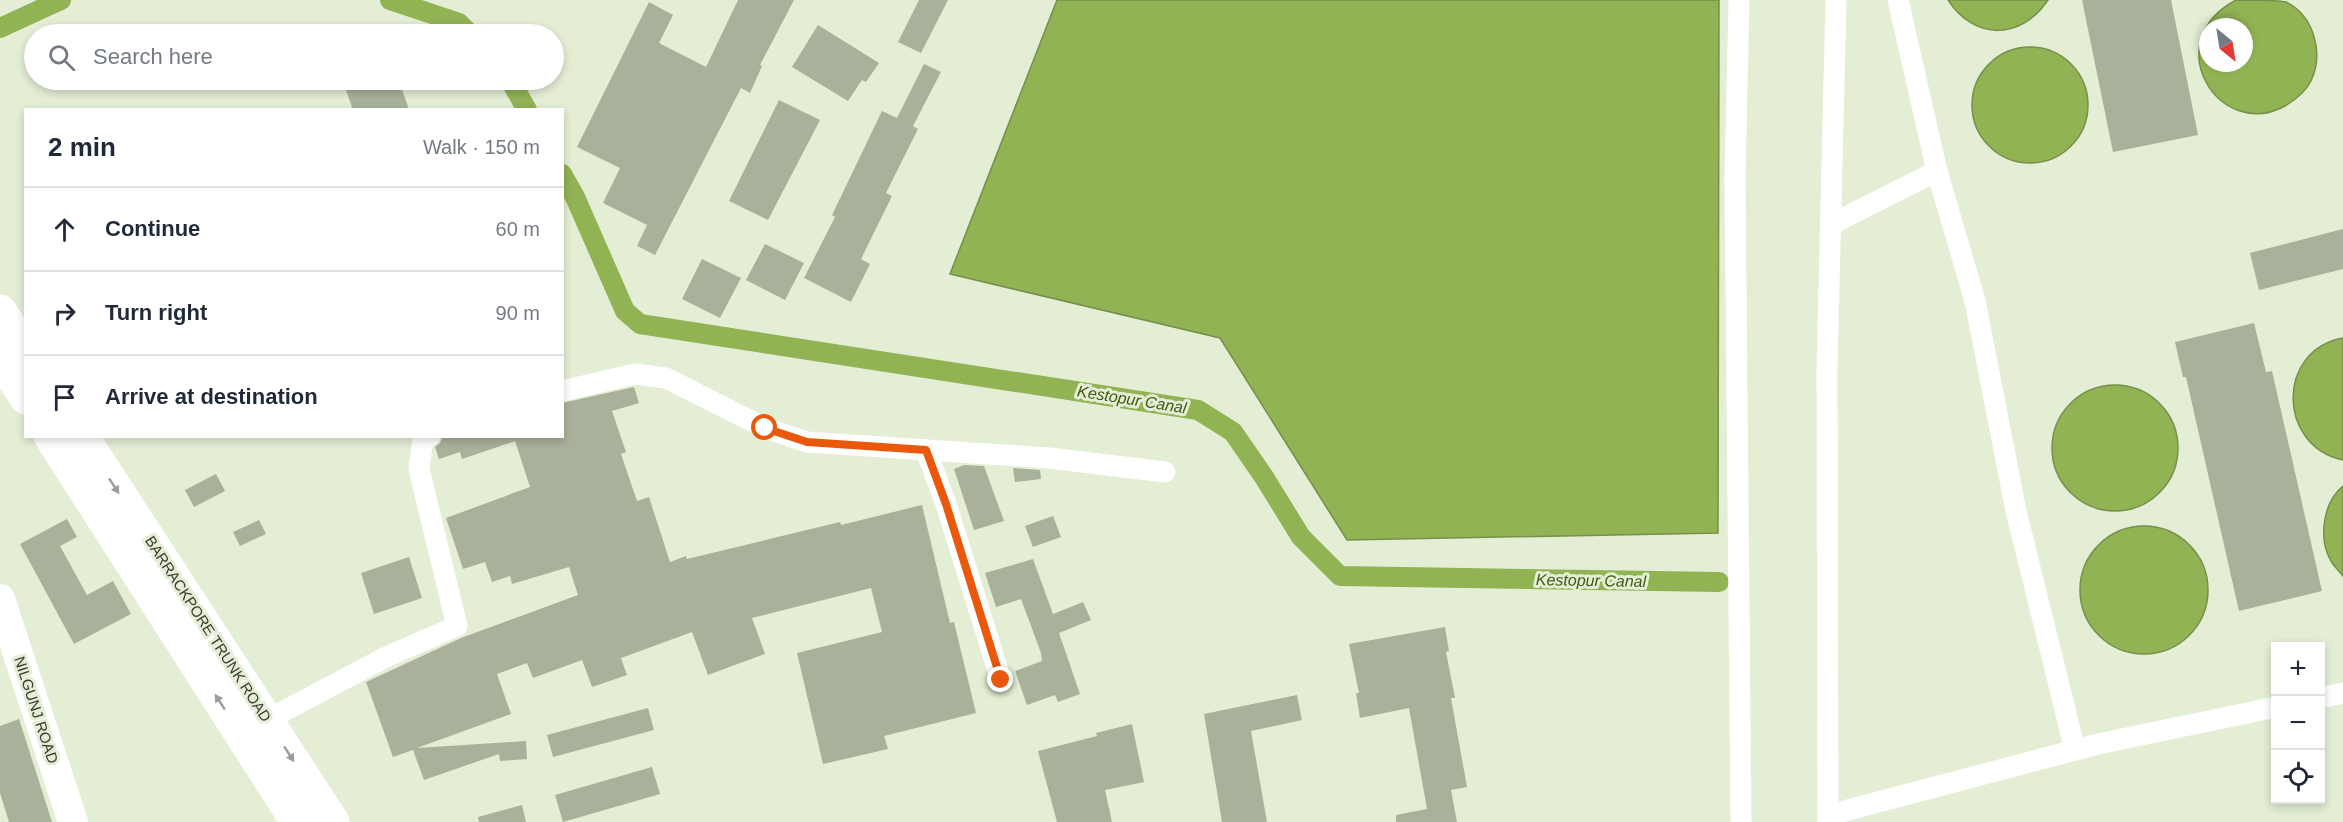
<!DOCTYPE html>
<html lang="en">
<head>
<meta charset="utf-8">
<style>
	:root { --surface:#fff; --page:#f6f6f7; --text:#1f2937; --muted:#747a83; --line:#e0e1e3 }
	body { margin:0; font-family:Helvetica,sans-serif; background:var(--page); color:var(--text) }
	.controls { position:absolute; right:18px; bottom:18px; display:grid; overflow:hidden; border-radius:0px; box-shadow:0 3px 9px #0003 }
	.controls button { width:54px; height:54px; display:grid; place-items:center; padding:0; border:0; border-bottom:2px solid var(--line); background:var(--surface); color:var(--text); font:30px sans-serif }
	.compass { position:absolute; left:2199px; top:18px; width:54px; height:54px; border-radius:50%; background:var(--surface); box-shadow:0 3px 9px #0003; rotate:150deg }
	.stop { position:absolute; width:18px; height:18px; margin:-14px; border:4px solid #ea580c; border-radius:50%; background:#fff }
	.stop.end { background:#ea580c; border-color:#fff; box-shadow:0 2px 6px #0008 }
	.list { margin:0; padding:0; list-style:none }
	h2 { display:flex; justify-content:space-between; align-items:center; height:78px; margin:0; padding:0 24px; font-size:26px }
	h2 small { font-size:20px; font-weight:400; color:var(--muted) }
	.list li { display:grid; grid-template-columns:39px 1fr auto; gap:18px; align-items:center; box-sizing:border-box; height:84px; padding:0 24px; border-top:2px solid var(--line) }
	.list b { display:block; font-size:22px; white-space:nowrap }
	.list em { font-size:20px; font-style:normal; color:var(--muted) }
	.icon { flex:none; width:33px; height:33px; fill:none; stroke:currentColor; stroke-width:2; stroke-linecap:round; stroke-linejoin:round }
	.map { position:relative; flex:none; width:2343px; height:822px; overflow:hidden }
	.search { position:absolute; background:var(--surface); box-shadow:0 3px 9px #0003; left:24px; top:24px; width:540px; height:66px; display:flex; align-items:center; gap:15px; box-sizing:border-box; padding:0 21px; border-radius:33px; color:var(--muted); font-size:22px }
	.panel { position:absolute; background:var(--surface); box-shadow:0 3px 9px #0003; left:24px; top:108px; width:540px; height:330px; border-radius:0px }
	.map>svg:first-child { display:block }
</style>
</head>
<body>
<div class="map">
<svg width="2343" height="822" viewBox="0 0 2343 822">
	<rect width="100%" height="100%" fill="#e3eed5"/>
	<path fill="#91b354" stroke="#768f4a" stroke-width="1.5" fill-rule="evenodd" d="M1057,0H1719L1718,533L1347,540L1220,338L950,274Z
		M1948,0H2048C2021,40 1975,41 1948,0Z
		M2236,0C2248,0 2276,0 2286,2C2314,16 2324,53 2311,81C2306,91 2295,100 2285,106C2219,142 2157,42 2236,0ZM2208,27H2244V63H2208Z
		M1972 105a58 58 0 1 1 116 0a58 58 0 1 1-116 0Z
		M2343,338V460C2277,446 2276,350 2343,338Z
		M2052 448a63 63 0 1 1 126 0a63 63 0 1 1-126 0Z
		M2343,486V576C2339,571 2334,566 2331,561C2318,539 2323,502 2343,486Z
		M2080 590a64 64 0 1 1 128 0a64 64 0 1 1-128 0Z"/>
	<g fill="none" stroke-linecap="round" stroke-linejoin="round">
		<path stroke="#91b354" stroke-width="20" d="M390,0L459,23L470,34
			M0,28L61,0
			M510,80L527,110
			M562,174L575,197L625,311L640,324L1198,410L1233,432L1264,477L1301,537L1340,576L1719,582"/>
	</g>
	<path fill="#a8b29a" d="M738,0H794L760,65L762,66L750,93L741,88L655,255L637,246L647,225L603,203L620,168L577,147L649,2L673,15L659,43L706,67Z
		M919,0H948L921,53L898,42Z
		M2082,0H2171L2198,135L2113,152Z
		M818,25L879,63L866,82L862,80L848,101L792,67Z
		M924,64L941,72L913,126L918,129L886,193L892,196L861,259L870,264L851,302L804,278L835,217L832,215L882,111L897,118Z
		M376,80L377,84L399,80L409,110H353L346,90Z
		M779,100L820,120L768,220L729,201Z
		M2343,229V269L2259,290L2250,253Z
		M765,244L804,263L785,300L746,280Z
		M702,259L741,278L720,318L682,299Z
		M2254,323L2266,372L2272,371L2322,591L2239,611L2186,377H2183L2175,342Z
		M634,387L639,403L612,411L626,452L621,454L637,501L649,497L670,562L686,556L687,559L840,522L841,525L922,505L950,623L954,622L976,713L884,736L888,749L823,764L797,653L882,632L871,588L752,618L765,654L708,675L692,632L621,658L627,675L592,687L582,660L533,678L527,663L497,674L511,714L417,748L526,741L527,759L500,761L499,754L424,780L413,750L393,757L366,682L461,638L578,595L569,567L512,584L510,576L492,582L485,562L463,569L446,518L530,487L515,441L462,459L460,452L439,459L435,447L440,443L443,436H562V403Z
		M964,465L984,466L1004,521L974,530L954,469Z
		M1013,468L1040,470L1041,479L1015,482Z
		M216,474L225,491L194,507L185,490Z
		M1053,516L1061,537L1033,547L1025,526Z
		M67,519L77,537L60,546L87,595L113,581L131,614L74,644L20,544Z
		M259,520L266,534L240,546L233,532Z
		M409,557L422,598L374,614L361,573Z
		M1033,559L1053,614L1083,602L1091,620L1059,633L1080,694L1058,702L1055,695L1027,705L1015,671L1042,661L1041,653L1021,599L996,607L985,573Z
		M1445,627L1449,651L1446,652L1455,698H1451L1467,787L1451,790L1457,822H1396V815L1427,809L1409,708L1360,718L1356,693H1359L1349,644Z
		M1297,695L1302,720L1251,731L1267,822H1222L1204,714Z
		M648,708L654,730L553,757L547,735Z
		M19,719L52,822H9L0,793V726Z
		M1132,724L1144,782L1105,790L1112,822H1057L1038,751L1097,736L1096,733Z
		M652,767L660,794L563,822L555,795Z
		M522,805L526,822H479L478,817Z"/>
	<g fill="none" stroke-linecap="round" stroke-linejoin="round">
		<path stroke="#fff" stroke-width="21" d="M1739,0L1735,179L1741,822
			M1898,0L1937,171L1975,301L2016,511L2075,750
			M1832,224L1937,171
			M562,391L635,374L666,378L765,428L807,442L1049,458L1165,472
			M926,450L946,504L1001,680
			M2320,698L2343,693
			M267,720L386,657L457,626L419,469L423,439L430,436
			M1829,815L2098,744L2276,707
			M1828,822L1827,368L1836,0"/>
		<path stroke="#fff" stroke-width="30" d="M0,599L73,822"/>
		<path stroke="#fff" stroke-width="33" d="M0,311L26,350
			M0,358L26,398
			M50,436L297,822
			M82,436L333,822"/>
	</g>
	<defs><path id="oneway-solid" d="M-6-.8H1V-3.2L6.5 0L1 3.2V.8H-6Z" transform="scale(1.5)"/></defs>
	<g fill="#9c9e98">
		<use href="#oneway-solid" transform="translate(114 486) rotate(57)"/>
		<use href="#oneway-solid" transform="translate(220 702) rotate(-123)"/>
		<use href="#oneway-solid" transform="translate(289 754) rotate(57)"/>
	</g>
	<g fill="none" stroke-linecap="round" stroke-linejoin="round">
		<path stroke="#ea580c" stroke-width="8" d="M765,428L807,442L926,450L946,504L1001,680"/>
	</g>
	<g text-anchor="middle" stroke-width="6" stroke-linejoin="round" paint-order="stroke">
		<g font-size="15" fill="#383c32" stroke="#e3eed5">
			<text transform="translate(208 629) rotate(57)" y="5">BARRACKPORE TRUNK ROAD</text>
			<text transform="translate(36 710) rotate(72)" y="5">NILGUNJ ROAD</text>
		</g>
		<g font-size="16" font-style="italic" fill="#425815" stroke="#e3eed5">
			<text transform="translate(1132 399) rotate(9)" y="6">Kestopur Canal</text>
			<text transform="translate(1591 580) rotate(1)" y="6">Kestopur Canal</text>
		</g>
	</g>
</svg>
<div class="controls">
<button>+</button>
<button>−</button>
<button><svg class="icon" aria-label="locate" viewBox="0 0 24 24"><circle cx="12" cy="12" r="6"/><path d="M12 2v4M12 18v4M2 12h4M18 12h4"/></svg></button>
</div>
<svg class="compass" viewBox="-18 -18 36 36"><path d="M0-13l5 13h-10z" fill="#e53935"/><path d="M0 13l5-13h-10z" fill="#747a83"/></svg>
<div class="stop" style="left:765px;top:428px"></div>
<div class="stop end" style="left:1001px;top:680px"></div>
<div class="search"><svg class="icon" aria-label="search" viewBox="0 0 24 24"><circle cx="10" cy="10" r="6"/><path d="M15 15l6 6"/></svg>Search here</div>
<section class="panel">
<h2>2 min<small>Walk · 150 m</small></h2>
<ul class="list">
<li><svg class="icon" aria-label="ahead" viewBox="0 0 24 24"><path d="M12 20V5M6 11l6-6 6 6"/></svg><div><b>Continue</b></div><em>60 m</em></li>
<li><svg class="icon" aria-label="right" viewBox="0 0 24 24"><path d="M7 20v-9h11M14 6l5 5-5 5"/></svg><div><b>Turn right</b></div><em>90 m</em></li>
<li><svg class="icon" aria-label="arrive" viewBox="0 0 24 24"><path d="M6 21V4h12l-3 4 3 4H6"/></svg><div><b>Arrive at destination</b></div></li>
</ul>
</section>
</div>
</body>
</html>
